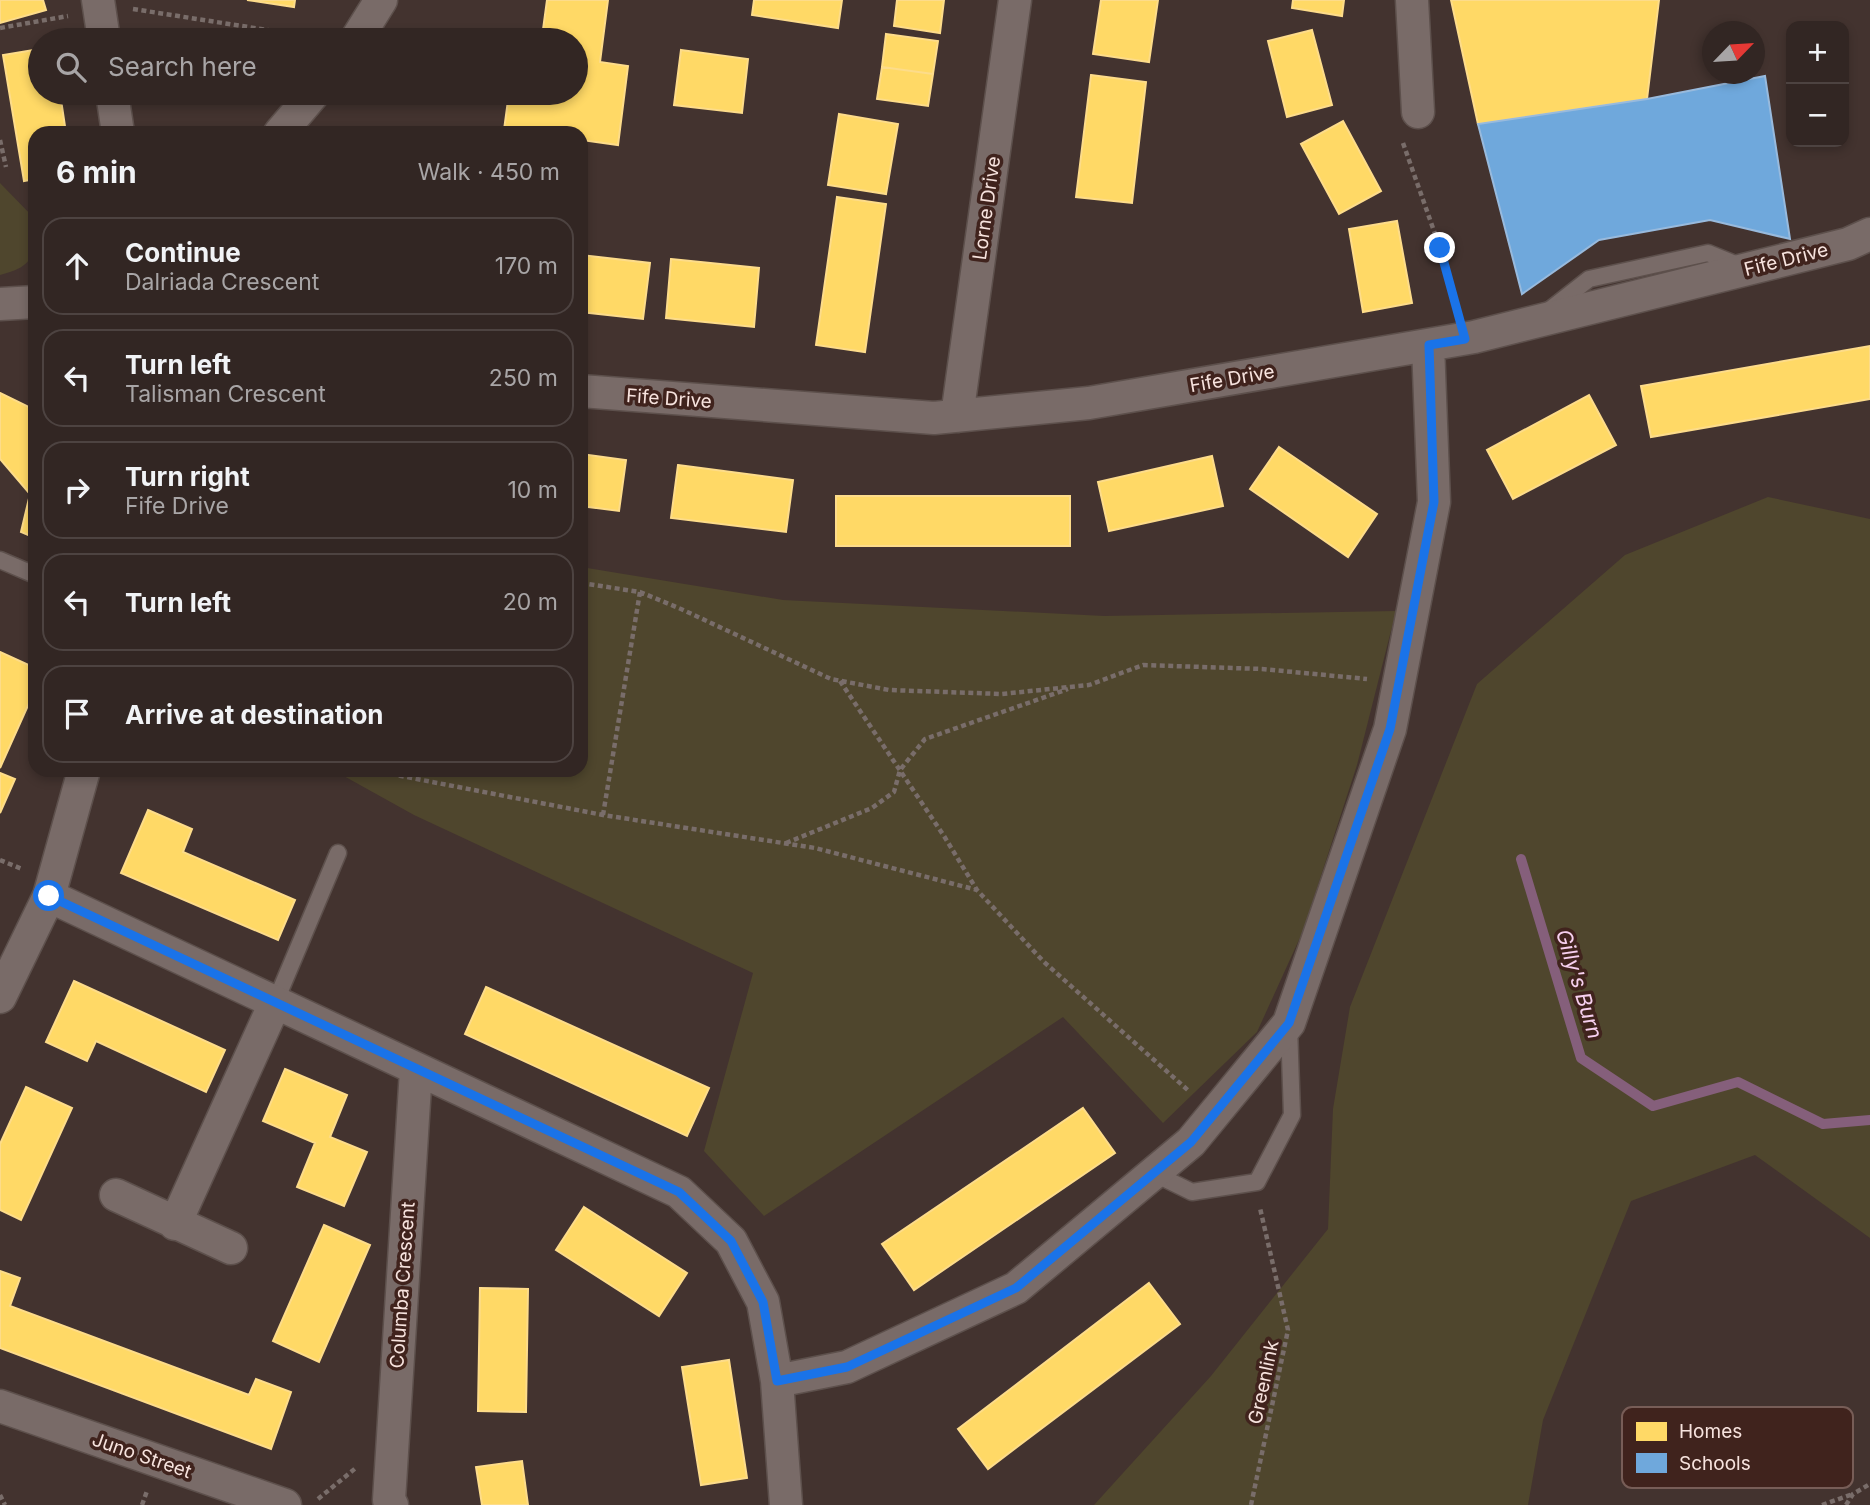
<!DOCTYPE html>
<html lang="en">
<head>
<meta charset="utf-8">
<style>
	:root { --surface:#322623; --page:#3d3230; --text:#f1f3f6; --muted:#a8a5a6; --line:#4d4341 }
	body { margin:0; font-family:Inter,sans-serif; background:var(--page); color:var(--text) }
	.controls { position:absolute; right:21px; top:21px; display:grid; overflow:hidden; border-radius:14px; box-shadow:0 4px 10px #0003 }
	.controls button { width:63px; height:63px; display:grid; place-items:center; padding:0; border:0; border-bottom:2px solid var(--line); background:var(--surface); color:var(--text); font:35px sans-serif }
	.compass { position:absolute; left:1702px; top:21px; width:63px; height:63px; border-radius:50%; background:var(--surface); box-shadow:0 4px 10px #0003; rotate:65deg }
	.stop { position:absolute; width:21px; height:21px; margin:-16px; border:5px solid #1a73e8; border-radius:50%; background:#fff }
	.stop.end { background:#1a73e8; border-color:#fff; box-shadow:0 2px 7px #0008 }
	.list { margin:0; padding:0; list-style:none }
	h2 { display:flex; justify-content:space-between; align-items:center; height:91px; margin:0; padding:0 28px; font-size:30px }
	h2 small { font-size:23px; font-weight:400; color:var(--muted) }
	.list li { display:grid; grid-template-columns:46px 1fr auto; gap:21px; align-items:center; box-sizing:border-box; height:98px; margin:0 14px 14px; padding:0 14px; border:2px solid var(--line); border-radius:21px }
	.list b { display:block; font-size:26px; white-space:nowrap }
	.list p { margin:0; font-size:23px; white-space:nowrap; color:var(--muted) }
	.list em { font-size:23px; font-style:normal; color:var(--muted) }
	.icon { flex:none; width:38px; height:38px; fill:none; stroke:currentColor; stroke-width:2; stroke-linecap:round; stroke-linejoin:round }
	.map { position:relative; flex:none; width:1870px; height:1505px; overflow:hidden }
	.search { position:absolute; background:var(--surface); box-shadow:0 4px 10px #0003; left:28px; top:28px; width:560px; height:77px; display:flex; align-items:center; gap:18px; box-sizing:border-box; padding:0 24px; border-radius:38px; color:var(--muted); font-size:26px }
	.panel { position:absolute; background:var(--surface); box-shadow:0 4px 10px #0003; left:28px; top:126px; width:560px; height:651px; border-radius:21px }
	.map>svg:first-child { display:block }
</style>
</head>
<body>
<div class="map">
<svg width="1870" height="1505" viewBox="0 0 1870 1505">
	<rect width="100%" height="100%" fill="#43332f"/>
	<path fill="#4f462d" d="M0,183L35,219C35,252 37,266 0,275Z
		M1768,497L1870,519V1238L1755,1155L1631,1201L1543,1420L1528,1505H1094L1211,1376L1328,1229L1333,1109L1350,1007L1477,684L1625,555Z
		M581,567L783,600L1104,616L1396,611L1357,765L1303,931L1257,1032L1163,1123L1063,1017L764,1216L704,1151L753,973L414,815L333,770H581Z"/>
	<path fill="#ffd966" stroke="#fddc8a" stroke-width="2" d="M0,0H43L46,10L0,23Z
		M247,0H295L294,7Z
		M547,0H608L600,62L628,66L618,145L581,140V133H528L504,130L509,93H576V40H515L516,34L542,37Z
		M754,0H842L838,28L752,15Z
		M897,0H944L940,33L894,26Z
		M1101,0H1158L1149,62L1093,54Z
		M1293,0H1344L1342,16L1292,8Z
		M1451,0H1659L1647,99L1478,124Z
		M1312,30L1332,105L1287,117L1268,41Z
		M886,34L938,41L933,74L882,67Z
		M40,49V93H60L66,133H35V179L24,181L3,55Z
		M681,50L748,59L742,113L674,105Z
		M882,67L933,74L928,106L877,99Z
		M1091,75L1146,82L1132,203L1076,197Z
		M839,114L898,124L886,194L828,185Z
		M1343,121L1381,191L1339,214L1301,144Z
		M837,197L886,204L865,352L816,345Z
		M1397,221L1412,303L1363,312L1349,229Z
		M581,255L650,263L643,319L581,312Z
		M671,259L759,268L754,327L666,318Z
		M1870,346V399L1651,437L1641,386Z
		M0,393L27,406L35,412V538L21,532L30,494L0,459Z
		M1589,395L1616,445L1513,499L1487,450Z
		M1279,447L1377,514L1348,557L1250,489Z
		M581,454L626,460L619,511L581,506Z
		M1212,456L1223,506L1109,531L1098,482Z
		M678,465L793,480L786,532L671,518Z
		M836,496H1070V546H836Z
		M0,652L35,668V704L30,701L0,768Z
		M0,773L15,779L0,813Z
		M148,810L192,829L183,852L295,900L278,940L121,873Z
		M74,981L225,1050L206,1092L96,1041L87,1061L46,1042Z
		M486,987L709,1088L687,1136L465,1034Z
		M285,1069L347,1095L330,1137L367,1152L344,1206L297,1187L315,1143L263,1121Z
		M26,1087L72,1108L21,1220L0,1210V1144Z
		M1083,1108L1115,1153L914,1290L882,1244Z
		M584,1207L687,1273L659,1316L556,1250Z
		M324,1225L370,1245L319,1362L273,1341Z
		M0,1271L20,1278L10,1306L249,1395L256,1379L291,1392L271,1449L0,1348Z
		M1149,1283L1180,1324L988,1469L958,1429Z
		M480,1288L528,1289L526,1412L478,1411Z
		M729,1360L747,1478L701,1485L682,1367Z
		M522,1461L528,1505H482L476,1467Z"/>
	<path fill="#6fa8dc" stroke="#98badd" stroke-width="2" d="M1765,76L1790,239L1710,220L1599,240L1522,294L1478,124L1647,99Z"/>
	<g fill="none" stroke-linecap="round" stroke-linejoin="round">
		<path stroke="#855f7b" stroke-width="10" d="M1521,859L1581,1058L1653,1106L1738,1082L1823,1124L1870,1120"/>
		<defs>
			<path id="service" d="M1547,312L1589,279L1708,253L1740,266
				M0,560L35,575
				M275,1003L338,853
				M1153,1173L1192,1192L1257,1182L1292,1115L1289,1026"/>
			<path id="minor" d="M98,0L104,40
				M1412,0L1418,112
				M356,40L381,0
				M112,93L118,133
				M280,133L314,93
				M0,304L35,302
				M581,391L934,418L1089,403L1474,337L1848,244L1870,234
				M957,416L1015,0
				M49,896L679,1192L731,1241L763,1302L777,1381L786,1505
				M0,997L49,896L84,770
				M116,1195L231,1248
				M175,1224L275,1003
				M777,1381L847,1367L1016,1288L1191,1142L1289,1023L1390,729L1434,502L1428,345
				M0,1406L285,1505
				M392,1505L389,1500L416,1070"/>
		</defs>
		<use href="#service" stroke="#5d504c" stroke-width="19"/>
		<use href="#minor" stroke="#5d504c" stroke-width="35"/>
		<path stroke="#796d6a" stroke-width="4.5" stroke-dasharray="5 3.5" stroke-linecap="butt" d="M133,9L325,39
			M0,28L68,16
			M0,140L6,167
			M1403,143L1440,248L1457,308
			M581,583L640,592L681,609L831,679L889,690L1002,694L1089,685L1143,665L1262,669L1367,679
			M840,681L944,836L977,890L1044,962L1190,1092
			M383,770L391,774L603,815L815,848L977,890
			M603,815L640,592
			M786,843L872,808L894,792L900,770L925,739L1068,689
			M0,860L22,869
			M0,1495L5,1505
			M318,1499L357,1467
			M142,1505L147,1491
			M1251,1505L1288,1330L1260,1208
			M1822,1505L1853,1494
			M1846,1505L1853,1494L1870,1484"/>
		<use href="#service" stroke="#796b68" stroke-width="16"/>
		<use href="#minor" stroke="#796b68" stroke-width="32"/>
	</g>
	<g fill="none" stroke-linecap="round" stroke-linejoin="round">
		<path stroke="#1a73e8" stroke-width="9" d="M49,896L679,1192L731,1241L763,1302L777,1381L847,1367L1016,1288L1191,1142L1289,1023L1390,729L1434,502L1429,345L1465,339L1440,248"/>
	</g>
	<g text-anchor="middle" stroke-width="7" stroke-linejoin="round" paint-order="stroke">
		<g font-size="19" fill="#f7e3de" stroke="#40231d">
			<text transform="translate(986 208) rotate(-82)" y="7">Lorne Drive</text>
			<text transform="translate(1786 259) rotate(-14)" y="7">Fife Drive</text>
			<text transform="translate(1232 378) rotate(-10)" y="7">Fife Drive</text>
			<text transform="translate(669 398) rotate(4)" y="7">Fife Drive</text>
			<text transform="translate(402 1285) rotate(-86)" y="7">Columba Crescent</text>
			<text transform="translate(1263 1382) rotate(-78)" y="7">Greenlink</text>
			<text transform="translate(142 1455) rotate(19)" y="7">Juno Street</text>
		</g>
		<g font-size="21" font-style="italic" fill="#f7d0ef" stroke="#40231d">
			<text transform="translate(1579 984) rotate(73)" y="7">Gilly's Burn</text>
		</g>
	</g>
	<rect x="1622" y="1407" width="231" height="81" rx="10" fill="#40231d" stroke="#775d57" stroke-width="2"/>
	<rect x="1636" y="1422" width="31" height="19" fill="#ffd966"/>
	<rect x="1636" y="1453" width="31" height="20" fill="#6fa8dc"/>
	<g font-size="19" fill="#f7e3de">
		<text x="1679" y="1438">Homes</text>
		<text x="1679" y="1470">Schools</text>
	</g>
</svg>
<div class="controls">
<button>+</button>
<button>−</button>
</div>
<svg class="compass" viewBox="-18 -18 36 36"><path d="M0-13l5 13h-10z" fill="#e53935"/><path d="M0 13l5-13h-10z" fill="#a8a5a6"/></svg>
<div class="stop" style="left:49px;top:896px"></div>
<div class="stop end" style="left:1440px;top:248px"></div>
<div class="search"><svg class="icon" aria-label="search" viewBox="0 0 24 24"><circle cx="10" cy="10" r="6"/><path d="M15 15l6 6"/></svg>Search here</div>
<section class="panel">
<h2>6 min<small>Walk · 450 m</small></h2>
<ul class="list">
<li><svg class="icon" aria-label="ahead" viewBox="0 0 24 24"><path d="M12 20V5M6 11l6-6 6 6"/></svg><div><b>Continue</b><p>Dalriada Crescent</p></div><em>170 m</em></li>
<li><svg class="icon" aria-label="left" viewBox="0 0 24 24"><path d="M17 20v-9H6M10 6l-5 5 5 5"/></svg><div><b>Turn left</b><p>Talisman Crescent</p></div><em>250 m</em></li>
<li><svg class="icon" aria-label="right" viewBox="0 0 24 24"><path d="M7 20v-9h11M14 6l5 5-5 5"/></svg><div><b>Turn right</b><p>Fife Drive</p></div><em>10 m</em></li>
<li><svg class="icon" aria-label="left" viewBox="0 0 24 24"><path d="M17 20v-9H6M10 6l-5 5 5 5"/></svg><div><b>Turn left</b></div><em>20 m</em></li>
<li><svg class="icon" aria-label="arrive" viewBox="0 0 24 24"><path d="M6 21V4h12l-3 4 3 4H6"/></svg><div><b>Arrive at destination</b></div></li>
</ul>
</section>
</div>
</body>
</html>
